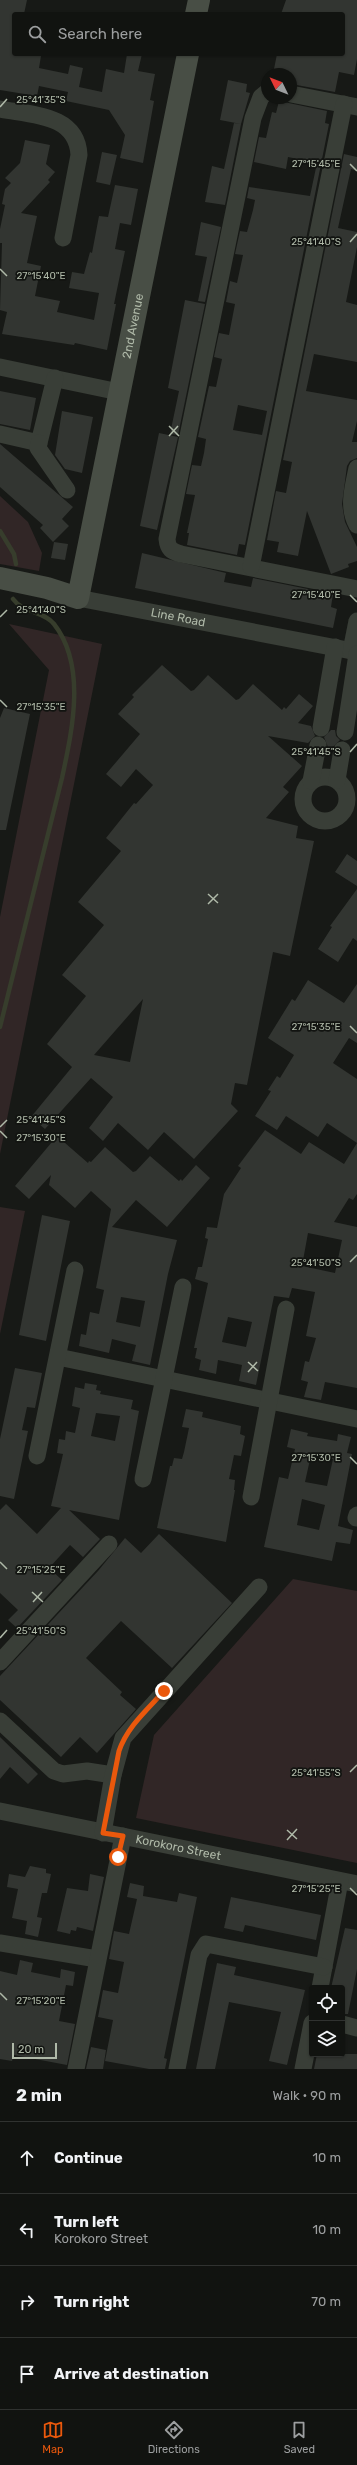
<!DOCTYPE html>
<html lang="en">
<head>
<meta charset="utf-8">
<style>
	:root { --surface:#111310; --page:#1e201e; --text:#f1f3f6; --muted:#9c9e9f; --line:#303230; --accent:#ea580c }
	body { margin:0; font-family:Rubik,sans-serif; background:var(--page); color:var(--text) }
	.controls { position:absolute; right:12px; bottom:12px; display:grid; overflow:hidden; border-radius:4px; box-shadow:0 1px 3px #0004 }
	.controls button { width:36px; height:36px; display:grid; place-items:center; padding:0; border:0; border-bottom:1px solid var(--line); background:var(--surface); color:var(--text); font:20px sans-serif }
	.compass { position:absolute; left:261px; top:68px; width:36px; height:36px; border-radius:50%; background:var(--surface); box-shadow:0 1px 3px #0004; rotate:313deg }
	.scale { position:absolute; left:12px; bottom:10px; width:45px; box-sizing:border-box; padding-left:4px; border:2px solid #afb9a8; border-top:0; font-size:11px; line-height:14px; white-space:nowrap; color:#afb9a8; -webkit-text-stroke:3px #121411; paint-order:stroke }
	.stop { position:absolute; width:12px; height:12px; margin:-9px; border:3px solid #ea580c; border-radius:50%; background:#fff }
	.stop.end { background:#ea580c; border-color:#fff; box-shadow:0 1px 4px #0008 }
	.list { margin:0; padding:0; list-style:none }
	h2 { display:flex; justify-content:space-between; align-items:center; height:52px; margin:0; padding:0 16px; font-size:17px }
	h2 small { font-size:13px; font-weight:400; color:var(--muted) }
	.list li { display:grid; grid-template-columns:26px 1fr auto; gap:12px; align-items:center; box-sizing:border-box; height:72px; padding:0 16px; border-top:1px solid var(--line) }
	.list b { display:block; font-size:15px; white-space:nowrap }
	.list p { margin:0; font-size:13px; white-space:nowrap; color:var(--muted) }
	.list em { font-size:13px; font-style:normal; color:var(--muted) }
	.icon { flex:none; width:22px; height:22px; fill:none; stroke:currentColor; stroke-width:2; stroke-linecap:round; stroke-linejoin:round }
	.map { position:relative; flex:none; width:357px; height:2069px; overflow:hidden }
	.search { position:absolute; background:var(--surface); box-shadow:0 1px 3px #0004; left:12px; right:12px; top:12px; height:44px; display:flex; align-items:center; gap:10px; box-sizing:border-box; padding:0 14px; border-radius:4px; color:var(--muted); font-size:15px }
	.sheet { height:340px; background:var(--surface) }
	nav { display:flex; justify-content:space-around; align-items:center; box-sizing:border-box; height:56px; border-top:1px solid var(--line); background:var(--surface); font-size:11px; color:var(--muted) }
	nav a { display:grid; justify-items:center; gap:2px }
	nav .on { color:var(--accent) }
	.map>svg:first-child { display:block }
</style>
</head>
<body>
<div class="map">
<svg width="357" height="2069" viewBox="0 0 357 2069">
	<rect width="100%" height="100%" fill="#171916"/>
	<path fill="#312626" d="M0,496L28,522L42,553L39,571L0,564Z
		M9,624L102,644L0,1154V917L49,670Z
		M0,1207L25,1211L0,1334Z
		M293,1579L357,1591V1863L136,1818L154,1735Z"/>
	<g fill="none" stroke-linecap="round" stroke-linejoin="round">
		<path stroke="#373d2c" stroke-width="4.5" d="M0,531L14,554L16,564
			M0,1027L62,778C72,731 87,666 54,624C44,611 23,613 13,599"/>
	</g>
	<path fill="#323531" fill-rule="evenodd" d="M0,0H27L24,14H14V54L41,56L39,68L68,74L70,65L83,68L79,87L102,92L106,69L124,73L127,54H142L138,71L155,74L150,100L154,101L143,163L120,158L125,135L109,110L66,101L68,92L39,86L37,96L0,90Z
		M286,0H357V59L354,75L339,72L335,92L291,84V74H273L277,54H343V14H281Z
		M228,80L247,84L246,92L250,93L241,124L220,120Z
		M279,101L327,111L325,123L329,124L245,545L239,544L237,555L187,545L189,533H187L195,495L186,494L192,465L201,466L204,453L206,439L198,437L209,386L216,387L222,359L214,357L219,333L229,335L235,304L226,302L230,281L237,283L243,255L235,254L240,231L247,232L253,210L255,200L247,198L249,187L310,196L317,163L288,157L286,169L254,162L259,137L266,138L272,112L276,113ZM238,405L267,411L262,435L233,430Z
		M234,123L241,124L225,205L205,202L212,166L224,169Z
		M25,140L50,145L46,164L55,172L48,180L50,182L21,213L37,216L27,263L41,266L35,296L60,301L57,312L94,320L99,293L69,288L72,272L84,274L90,252L92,253L99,216L108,217L115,185L138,189L131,225L120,223L115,249L125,251L114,304H116L107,350L75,343L74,345L2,334L7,312L0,310L2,243H0V229L5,205L2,204L5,189L11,183L5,178L20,163Z
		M102,152L117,155L110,185L96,182Z
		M344,154L357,157V171L351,169L338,228L357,232V247L346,302L357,305V362L314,354L306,391L357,400V421L352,442H357V458L350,461L347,466L342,504L345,522L357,547V561L348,564L349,567L331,574L307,511L298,556L277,552L279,542L267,540L276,491L286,493L292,462L283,460Z
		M201,222L221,227L205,302L198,301L207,257L195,255Z
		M185,300L205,304L178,435L170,434L179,391L168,388Z
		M0,391L36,398L30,430L0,424Z
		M62,411L93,417L82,473L65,469L55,455Z
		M159,433L178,437L157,530L140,526Z
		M0,444L73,507L62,519L69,526L53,542L40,528L43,525L0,487Z
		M54,542L68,544L65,560L51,558Z
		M142,553L226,573L224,582L251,587L253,578L333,594L331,607L337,609L333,628L135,588Z
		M162,665L191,691L194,690L208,675L236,700L239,699L253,684L282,710L284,707L286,709L299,694L313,706L298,723L311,726L315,736L308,743L268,736L302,766L283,787L289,792L266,818L298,826L296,838L314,841L290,956L273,952L247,1085L235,1083L231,1104L238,1111L194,1159L164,1132L148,1150L118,1123L103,1141L89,1128L113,1097L91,1078L45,1129L31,1117L72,1067L47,1044L86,996L62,975L104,925L78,902L121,851L106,838L134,803L136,804L153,785L136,769L121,787L106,774L140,734L118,714L134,697L132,695ZM143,999L130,1062L94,1055Z
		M4,708L30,714L6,830H0V718Z
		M331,730H335L336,736L340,740L332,748L328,747L324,737Z
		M347,854L357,861V886L335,872Z
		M357,889V941L353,938L338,962L318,949L332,927L330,926Z
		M308,980L344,1003L357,984V1043L349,1038L333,1063L357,1079V1143L327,1123L318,1137L286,1116L277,1130L255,1116L271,1091L268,1090L277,1076L280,1078L294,1055L268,1038L292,999L295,1001Z
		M265,1130L301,1154L309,1142L344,1164L357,1143V1194L353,1200L349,1198L334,1222L357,1227V1388L325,1382L321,1400L304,1397L308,1382L301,1380L305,1361L309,1362L316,1338L306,1336L315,1292L292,1288L289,1298L274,1296L256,1385L239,1381L242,1365L218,1360L216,1374L199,1370L201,1360L195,1358L197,1348H194L208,1283L195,1279L198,1267H202L208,1239L205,1238L207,1227L217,1228L224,1194L241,1168L238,1166ZM308,1233L342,1240L335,1273L302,1266ZM228,1317L252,1322L246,1347L222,1342Z
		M57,1136L88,1163L89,1161L91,1162L105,1147L133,1172L136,1171L150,1156L179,1181L181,1179L182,1181L196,1165L210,1178L167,1227L136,1200L112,1227L177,1240L168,1274L150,1365L132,1361L136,1345L112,1339L109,1353L79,1346L81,1334L86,1335L90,1312L99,1314L104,1290L96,1288L111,1209L91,1191L75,1208L49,1185L51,1175L29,1199L15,1186ZM121,1297L145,1301L140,1327L116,1322Z
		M42,1215L70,1221L46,1341L19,1335Z
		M15,1368L42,1373L35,1408L27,1407L22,1430L28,1431L14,1499L0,1496V1439Z
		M85,1383L97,1385L96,1390L101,1391L100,1394L133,1400L131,1409L139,1411L119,1520L69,1510L100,1539L83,1557L70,1545L49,1568L62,1580L17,1628L8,1620L18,1610L0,1593V1510L6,1504L37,1534L61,1508L51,1506L63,1454L57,1453L59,1439L65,1440L66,1431L75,1433L80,1408L72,1406L75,1387L84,1389ZM96,1413L120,1416L115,1441L91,1436Z
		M186,1409L203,1412L202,1417L241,1426L240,1434L245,1436L241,1456L234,1455L229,1479L235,1480L234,1490H235L226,1542L157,1528L170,1466H172L174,1458L182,1459L184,1452L189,1428L182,1427Z
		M291,1429L308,1433L307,1436L337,1441L338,1434L351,1437L347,1453L352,1454L338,1526L353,1530L350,1544L336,1542L332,1561L264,1547L279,1477L288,1479L295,1449L287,1447ZM311,1455L333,1459L327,1486L305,1482ZM302,1499L325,1505L319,1530L297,1525Z
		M159,1534L232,1603L172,1668L121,1621L86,1658L122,1692L120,1695L136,1709L97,1753L80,1737L61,1757L0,1700V1676L98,1571L125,1538L141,1553Z
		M0,1737L38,1774L28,1784L10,1767L0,1779Z
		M30,1866L46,1869V1873L51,1874L47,1893H42L37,1917L42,1918L38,1937L25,1934L27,1921L12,1918L18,1889L7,1887L9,1874L25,1877Z
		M90,1874L104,1877L93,1931L77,1927L76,1931L71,1930L70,1934L57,1931L67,1888L88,1891Z
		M130,1883L144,1886L143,1896L177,1902L179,1893L197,1897L164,2058L167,2059L165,2069H149L105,2061L113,2020L98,2017L103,1990L118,1993L124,1962L109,1959L114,1931L129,1934L137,1899L127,1897Z
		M231,1897L321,1915L316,1940L245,1925L243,1932L224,1928Z
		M345,1928L357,1930V1969L348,2014H342V1988H331Z
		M20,1960L33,1963L31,1972L60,1978L61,1969L75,1972L73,1986L66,1985L59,2021L75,2024L67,2065L14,2055L12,2061L0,2059V1971L17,1975Z
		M217,1963L236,1967L234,1975L305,1990L287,2065L269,2061L281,2012L229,2002L215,2069H196Z
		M91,2047L106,2050L103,2069H86Z
		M317,2054H357V2069H314Z"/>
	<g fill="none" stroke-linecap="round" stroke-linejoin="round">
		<g stroke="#393e37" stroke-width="17">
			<path d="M267,92L261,97L253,118L167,539C168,549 171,551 181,554L357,589"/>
			<path d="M291,94L357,107"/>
			<path d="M0,109C32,115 77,114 79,155L63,238"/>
			<path d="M0,367L119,392"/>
			<path d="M0,434L39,443L55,378"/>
			<path d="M39,443L38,448L67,490"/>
			<path d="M357,468C353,488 347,507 357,525"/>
			<path d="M251,567L344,104"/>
			<path id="s1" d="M78,598L357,652"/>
			<path d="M351,651L357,621"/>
			<path d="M321,728L335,647"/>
			<path d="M345,732L357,654"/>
			<circle cx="325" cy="799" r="22"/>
			<path d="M337,780L342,750"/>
			<path d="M311,781L318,745"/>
			<path d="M58,1357L357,1419"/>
			<path d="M37,1456L75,1270"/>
			<path d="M143,1479L183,1287"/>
			<path d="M251,1497L286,1309"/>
			<path d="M356,1518L357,1515"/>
			<path d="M0,1662L109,1544"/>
			<path d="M0,1721L54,1771L63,1774L87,1771L113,1775"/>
			<path id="s2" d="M0,1811L357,1884"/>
			<path d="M103,1833L113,1775L123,1738L259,1587"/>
			<path d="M0,1943L97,1959"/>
			<path d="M320,1988L340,1881"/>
			<path d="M342,2024L357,2028"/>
			<path d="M76,2069L123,1836"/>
			<path d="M177,2069L199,1955L206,1944L324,1967"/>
			<path d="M303,2069L312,2023"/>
		</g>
		<g stroke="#484e45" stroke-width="22">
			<path d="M196,14L199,0"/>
			<path id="s3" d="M0,578L47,588L78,598L188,54"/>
		</g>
	</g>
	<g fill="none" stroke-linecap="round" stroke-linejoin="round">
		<path stroke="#ea580c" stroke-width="5" d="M118,1857L123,1836L103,1833L119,1751C127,1727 147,1710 164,1691"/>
	</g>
	<path fill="none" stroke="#afb9a8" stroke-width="1.5" d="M0,107L7,99M350,164L357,171M350,242L357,234M0,269L7,276M169,426L179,436M169,436L178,426M350,595L357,602M0,617L7,610M0,700L7,707M350,752L357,744M208,894L218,903M208,904L218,894M350,1026L357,1033M0,1127L7,1120M0,1131L7,1138M350,1262L357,1255M248,1362L258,1371M248,1372L257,1362M350,1457L357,1464M0,1562L7,1569M32,1592L43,1602M33,1602L42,1592M0,1638L7,1630M350,1772L357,1765M287,1830L297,1839M287,1840L297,1829M350,1888L357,1895M0,1993L7,2000"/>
	<g text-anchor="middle" stroke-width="3.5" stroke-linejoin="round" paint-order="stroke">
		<g font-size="12" fill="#afb9a8" stroke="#121411">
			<text dy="4" stroke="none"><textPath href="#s3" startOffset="358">2nd Avenue</textPath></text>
			<text dy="4" stroke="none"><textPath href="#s1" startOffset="102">Line Road</textPath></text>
			<text dy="4" stroke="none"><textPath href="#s2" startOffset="182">Korokoro Street</textPath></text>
		</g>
	</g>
	<g font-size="10" text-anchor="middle" fill="#afb9a8" stroke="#121411" stroke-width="3.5" stroke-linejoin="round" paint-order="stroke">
		<text x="41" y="103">25°41'35"S</text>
		<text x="316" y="167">27°15'45"E</text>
		<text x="316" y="245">25°41'40"S</text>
		<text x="41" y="279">27°15'40"E</text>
		<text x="316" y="598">27°15'40"E</text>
		<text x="41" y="613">25°41'40"S</text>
		<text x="41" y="710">27°15'35"E</text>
		<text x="316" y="755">25°41'45"S</text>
		<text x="316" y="1030">27°15'35"E</text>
		<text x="41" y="1123">25°41'45"S</text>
		<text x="41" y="1141">27°15'30"E</text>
		<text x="316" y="1266">25°41'50"S</text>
		<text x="316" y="1461">27°15'30"E</text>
		<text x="41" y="1573">27°15'25"E</text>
		<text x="41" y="1634">25°41'50"S</text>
		<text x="316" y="1776">25°41'55"S</text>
		<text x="316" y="1892">27°15'25"E</text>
		<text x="41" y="2004">27°15'20"E</text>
	</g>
</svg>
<div class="controls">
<button><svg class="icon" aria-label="locate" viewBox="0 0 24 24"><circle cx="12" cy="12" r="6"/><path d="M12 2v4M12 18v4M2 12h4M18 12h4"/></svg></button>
<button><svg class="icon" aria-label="layers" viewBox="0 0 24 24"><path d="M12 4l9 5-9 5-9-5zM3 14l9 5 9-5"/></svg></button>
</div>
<svg class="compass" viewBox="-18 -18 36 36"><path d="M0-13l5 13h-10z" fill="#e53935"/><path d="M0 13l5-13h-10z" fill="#9c9e9f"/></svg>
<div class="scale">20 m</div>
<div class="stop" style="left:118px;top:1857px"></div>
<div class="stop end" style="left:164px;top:1691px"></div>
<div class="search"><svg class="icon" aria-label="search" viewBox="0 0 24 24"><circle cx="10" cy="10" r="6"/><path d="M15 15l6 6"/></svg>Search here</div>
</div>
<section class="sheet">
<h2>2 min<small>Walk · 90 m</small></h2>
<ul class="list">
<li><svg class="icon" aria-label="ahead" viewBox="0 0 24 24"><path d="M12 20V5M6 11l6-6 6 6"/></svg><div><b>Continue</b></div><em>10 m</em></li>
<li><svg class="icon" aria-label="left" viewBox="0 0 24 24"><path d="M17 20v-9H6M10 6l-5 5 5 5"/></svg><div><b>Turn left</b><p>Korokoro Street</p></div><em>10 m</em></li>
<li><svg class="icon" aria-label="right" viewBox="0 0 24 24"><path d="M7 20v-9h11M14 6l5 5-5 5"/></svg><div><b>Turn right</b></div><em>70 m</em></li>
<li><svg class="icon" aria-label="arrive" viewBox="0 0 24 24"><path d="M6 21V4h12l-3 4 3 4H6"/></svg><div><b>Arrive at destination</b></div></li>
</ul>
</section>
<nav>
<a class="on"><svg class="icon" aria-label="map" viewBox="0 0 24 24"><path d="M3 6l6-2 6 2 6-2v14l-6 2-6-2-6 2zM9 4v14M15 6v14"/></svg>Map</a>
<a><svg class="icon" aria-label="directions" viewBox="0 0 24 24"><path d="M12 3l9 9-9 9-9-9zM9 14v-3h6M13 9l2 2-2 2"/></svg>Directions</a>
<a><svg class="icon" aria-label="saved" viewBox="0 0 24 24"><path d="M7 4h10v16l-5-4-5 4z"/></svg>Saved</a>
</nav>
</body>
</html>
